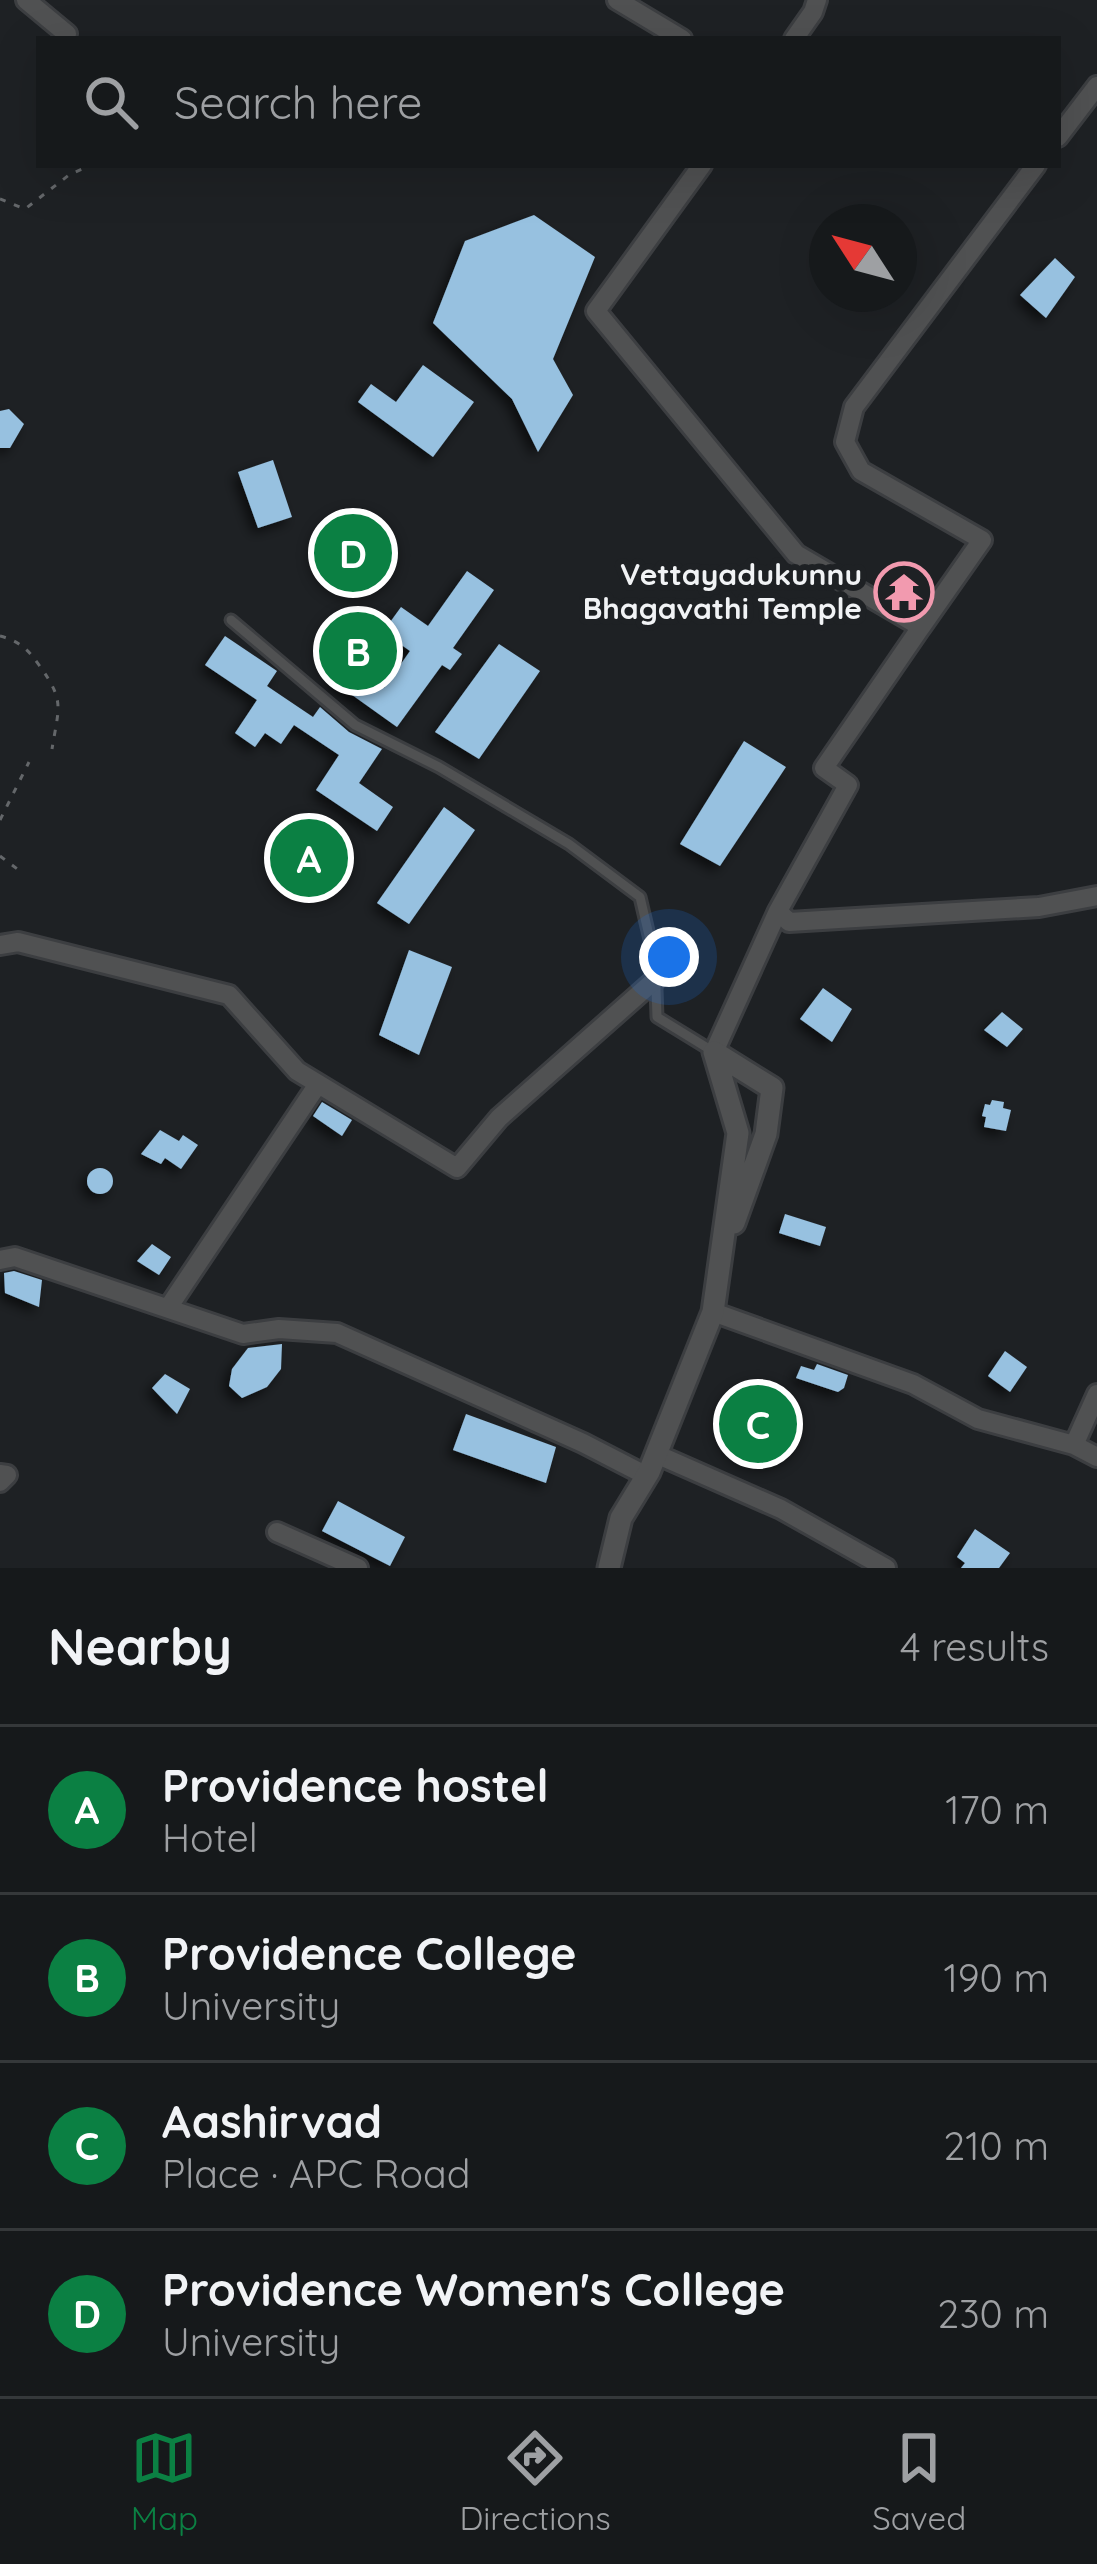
<!DOCTYPE html>
<html lang="en">
<head>
<meta charset="utf-8">
<style>
	:root { --surface:#16191b; --page:#1f2224; --text:#f1f3f6; --muted:#9ea0a3; --line:#35383a; --accent:#0b8043 }
	body { margin:0; font-family:Quicksand,sans-serif; background:var(--page); color:var(--text) }
	.compass { position:absolute; left:809px; top:204px; width:108px; height:108px; border-radius:50%; background:var(--surface); box-shadow:0 12px 48px #0002; rotate:306deg }
	.you { position:absolute; left:669px; top:957px; width:42px; height:42px; margin:-30px; border:9px solid #fff; border-radius:50%; background:#1a73e8; box-shadow:0 0 0 18px #1a73e833 }
	.badge { display:grid; place-items:center; width:78px; height:78px; border-radius:50%; background:var(--accent); color:#fff; font-size:39px; font-weight:700 }
	.pin { position:absolute; translate:-50% -50%; border:6px solid #fff; box-shadow:0 3px 12px #0006 }
	.list { margin:0; padding:0; list-style:none }
	h2 { display:flex; justify-content:space-between; align-items:center; height:156px; margin:0; padding:0 48px; font-size:51px }
	h2 small { font-size:39px; font-weight:400; color:var(--muted) }
	.list li { display:grid; grid-template-columns:78px 1fr auto; gap:36px; align-items:center; box-sizing:border-box; height:168px; padding:0 48px; border-top:3px solid var(--line) }
	.list b { display:block; font-size:45px; white-space:nowrap }
	.list p { margin:0; font-size:39px; white-space:nowrap; color:var(--muted) }
	.list em { font-size:39px; font-style:normal; color:var(--muted) }
	.icon { flex:none; width:66px; height:66px; fill:none; stroke:currentColor; stroke-width:2; stroke-linecap:round; stroke-linejoin:round }
	.map { position:relative; flex:none; width:1097px; height:1568px; overflow:hidden }
	.search { position:absolute; background:var(--surface); box-shadow:0 12px 48px #0002; left:36px; right:36px; top:36px; height:132px; display:flex; align-items:center; gap:30px; box-sizing:border-box; padding:0 42px; border-radius:0px; color:var(--muted); font-size:45px }
	.sheet { height:828px; background:var(--surface) }
	nav { display:flex; justify-content:space-around; align-items:center; box-sizing:border-box; height:168px; border-top:3px solid var(--line); background:var(--surface); font-size:33px; color:var(--muted) }
	nav a { display:grid; justify-items:center; gap:6px }
	nav .on { color:var(--accent) }
	.map>svg:first-child { display:block }
</style>
</head>
<body>
<div class="map">
<svg width="1097" height="1568" viewBox="0 0 1097 1568">
	<defs>
		<filter id="shadow"><feDropShadow dx="-5.5" dy="5.5" stdDeviation="6" flood-color="#0009"/></filter>
	</defs>
	<rect width="100%" height="100%" fill="#1e2124"/>
	<path fill="#97c1e0" filter="url(#shadow)" d="M534,215L595,257L553,359L573,395L538,452L512,399L433,323L465,241Z
		M1055,258L1075,277L1046,318L1020,295Z
		M423,365L474,402L433,457L358,402L371,384L396,402Z
		M9,409L24,424L10,448H0V411Z
		M273,460L292,517L258,528L238,472Z
		M467,571L494,590L453,648L462,654L450,670L442,665L397,727L334,682L347,663L384,688L410,651L383,632L401,607L428,626Z
		M903,574L920,586L908,604L890,593Z
		M225,636L277,671L267,686L313,717L320,707L349,732L382,749L359,783L393,807L377,831L316,790L339,755L294,725L281,744L265,733L255,747L235,733L257,700L205,665Z
		M499,644L540,671L479,759L435,732Z
		M744,741L786,767L720,866L680,844Z
		M444,807L475,830L409,924L377,903Z
		M409,950L452,967L419,1055L379,1035Z
		M823,988L852,1009L832,1042L800,1019Z
		M1002,1012L1023,1029L1007,1047L984,1030Z
		M992,1100L1004,1102L1003,1108L1011,1110L1006,1131L984,1127L986,1117L982,1116L985,1104L990,1105Z
		M322,1102L352,1120L342,1136L313,1116Z
		M160,1130L179,1141L183,1135L198,1145L181,1169L165,1158L161,1164L141,1154Z
		M87 1181a13 13 0 1 1 26 0a13 13 0 1 1-26 0Z
		M785,1214L826,1227L820,1246L779,1233Z
		M152,1244L171,1257L159,1275L137,1261Z
		M14,1271L42,1280L39,1307L5,1293L4,1273Z
		M282,1344L281,1369L267,1387L242,1398L229,1386L232,1369L248,1348Z
		M1005,1351L1027,1367L1010,1392L988,1376Z
		M817,1364L848,1375L844,1388L838,1392L796,1378L801,1366L814,1370Z
		M165,1374L190,1389L177,1414L152,1388Z
		M747,1390L783,1405L777,1418L785,1421L782,1427L795,1431L786,1453L774,1450L769,1459L728,1435L736,1417L725,1413L729,1401L741,1405Z
		M466,1414L556,1447L546,1483L453,1450Z
		M338,1501L405,1537L390,1566L322,1531Z
		M975,1529L1010,1553L999,1568H961L965,1563L957,1557Z"/>
	<g fill="none" stroke-linecap="round" stroke-linejoin="round">
		<defs>
			<path id="service" d="M231,620L355,725L439,767L569,844L640,897L655,961L657,1017L714,1052"/>
			<path id="minor" d="M26,0L67,34
				M617,0L682,39
				M794,39L813,12L817,0
				M1058,137L1097,86
				M702,165L596,311L796,554L921,627L824,768L848,785L778,911L789,922L1039,907L1097,896
				M921,627L982,540L861,471L845,442L854,407L1036,165
				M0,945L18,942L229,995L297,1071L457,1168L499,1118L656,979
				M714,1052L778,911
				M0,1260L15,1257L243,1334L279,1329L337,1333L583,1443L647,1476
				M168,1308L318,1084
				M713,1312L913,1384L978,1419L1074,1445L1097,1457
				M1074,1445L1097,1394
				M656,1454L781,1509L886,1568
				M0,1474L7,1475L0,1482
				M277,1532L358,1568"/>
			<path id="tertiary" d="M714,1052L772,1088L766,1134L734,1223
				M609,1568L621,1518L649,1472L713,1312L738,1133L714,1052"/>
		</defs>
		<use href="#service" stroke="#3c3e41" stroke-width="15"/>
		<use href="#minor" stroke="#3c3e41" stroke-width="24"/>
		<use href="#tertiary" stroke="#3c3e41" stroke-width="27"/>
		<path stroke="#64676a" stroke-width="3" stroke-dasharray="6 9" stroke-linecap="butt" d="M0,199L25,209L69,175L91,165
			M0,636C19,641 28,649 39,665C65,701 59,706 52,749
			M0,820L29,762
			M0,856L20,871"/>
		<use href="#service" stroke="#505152" stroke-width="9"/>
		<use href="#minor" stroke="#505152" stroke-width="18"/>
		<use href="#tertiary" stroke="#505152" stroke-width="21"/>
	</g>
	<defs>
		<symbol id="temple-ring" viewBox="-11 -11 22 22"><circle r="9.5" fill="#1e2124" stroke="#f29aaf" stroke-width="1.5"/><path d="M0-6L5-2H3V0L6.5 2.5H4V6H1.5V3h-3V6H-4V2.5H-6.5L-3 0V-2H-5Z" fill="#f29aaf"/></symbol>
	</defs>
	<g fill-rule="evenodd">
		<use href="#temple-ring" x="871" y="559" width="66" height="66"/>
	</g>
	<g text-anchor="middle" stroke-width="12" stroke-linejoin="round" paint-order="stroke">
		<g font-size="30" font-weight="bold" fill="#f1f3f5" stroke="#1e2124" text-anchor="end">
			<text x="862" y="585">Vettayadukunnu<tspan x="862" dy="34">Bhagavathi Temple</tspan></text>
		</g>
	</g>
</svg>
<svg class="compass" viewBox="-18 -18 36 36"><path d="M0-13l5 13h-10z" fill="#e53935"/><path d="M0 13l5-13h-10z" fill="#9ea0a3"/></svg>
<div class="you"></div>
<div class="pin badge" style="left:309px;top:858px">A</div>
<div class="pin badge" style="left:358px;top:651px">B</div>
<div class="pin badge" style="left:758px;top:1424px">C</div>
<div class="pin badge" style="left:353px;top:553px">D</div>
<div class="search"><svg class="icon" aria-label="search" viewBox="0 0 24 24"><circle cx="10" cy="10" r="6"/><path d="M15 15l6 6"/></svg>Search here</div>
</div>
<section class="sheet">
<h2>Nearby<small>4 results</small></h2>
<ul class="list">
<li><span class="badge">A</span><div><b>Providence hostel</b><p>Hotel</p></div><em>170 m</em></li>
<li><span class="badge">B</span><div><b>Providence College</b><p>University</p></div><em>190 m</em></li>
<li><span class="badge">C</span><div><b>Aashirvad</b><p>Place · APC Road</p></div><em>210 m</em></li>
<li><span class="badge">D</span><div><b>Providence Women's College</b><p>University</p></div><em>230 m</em></li>
</ul>
</section>
<nav>
<a class="on"><svg class="icon" aria-label="map" viewBox="0 0 24 24"><path d="M3 6l6-2 6 2 6-2v14l-6 2-6-2-6 2zM9 4v14M15 6v14"/></svg>Map</a>
<a><svg class="icon" aria-label="directions" viewBox="0 0 24 24"><path d="M12 3l9 9-9 9-9-9zM9 14v-3h6M13 9l2 2-2 2"/></svg>Directions</a>
<a><svg class="icon" aria-label="saved" viewBox="0 0 24 24"><path d="M7 4h10v16l-5-4-5 4z"/></svg>Saved</a>
</nav>
</body>
</html>
